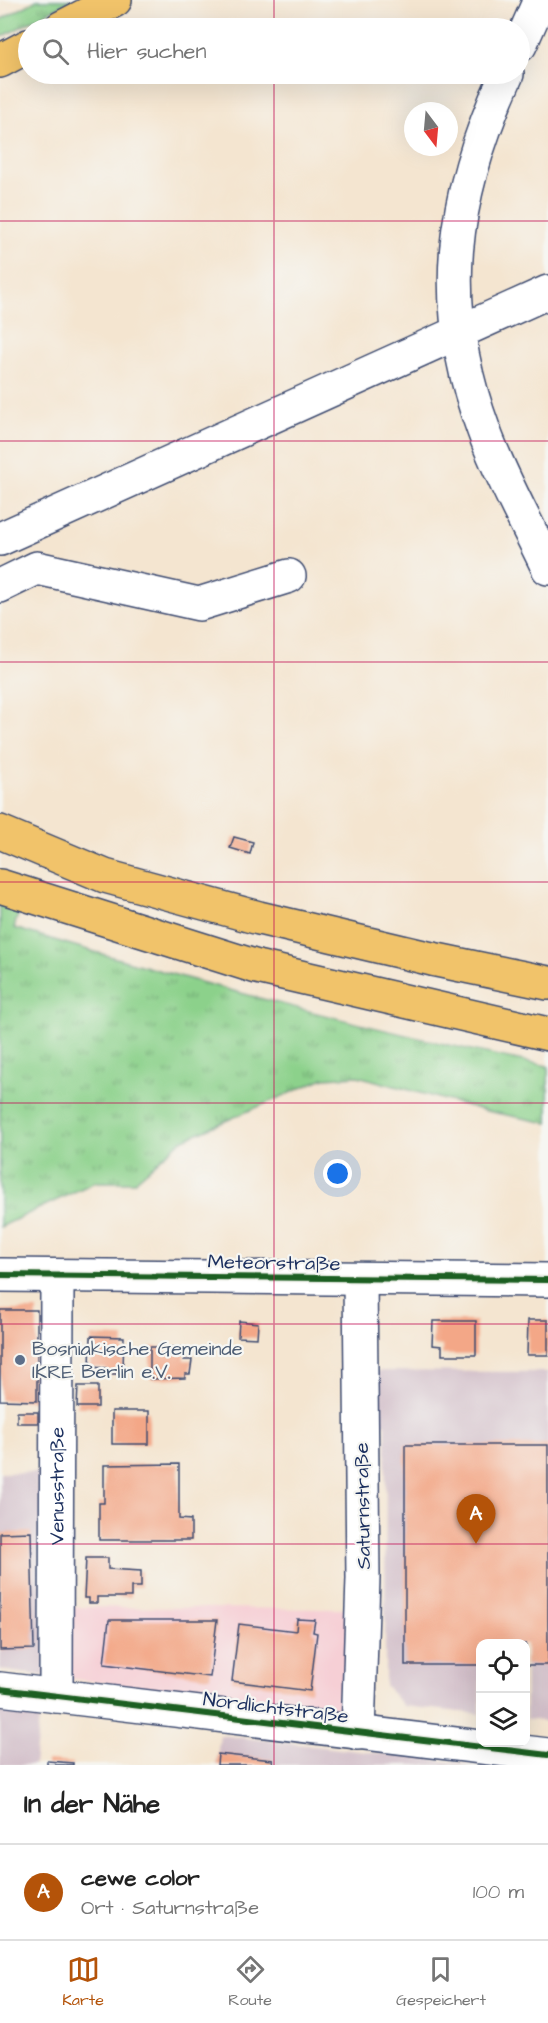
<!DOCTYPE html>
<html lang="de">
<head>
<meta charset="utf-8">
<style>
	:root { --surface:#fff; --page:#f6f6f6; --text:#222; --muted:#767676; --line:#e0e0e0; --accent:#b45309 }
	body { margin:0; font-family:"Architects Daughter",sans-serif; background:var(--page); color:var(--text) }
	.controls { position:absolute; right:18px; bottom:18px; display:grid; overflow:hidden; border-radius:12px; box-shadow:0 6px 24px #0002 }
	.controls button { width:54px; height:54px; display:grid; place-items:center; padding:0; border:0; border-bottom:2px solid var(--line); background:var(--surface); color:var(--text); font:30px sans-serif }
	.compass { position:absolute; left:404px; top:102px; width:54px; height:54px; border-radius:50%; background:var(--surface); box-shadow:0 6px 24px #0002; rotate:164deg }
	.you { position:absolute; left:338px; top:1174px; width:21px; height:21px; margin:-15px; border:4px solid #fff; border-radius:50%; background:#1a73e8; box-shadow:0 0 0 9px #1a73e833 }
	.badge { display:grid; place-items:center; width:39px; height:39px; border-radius:50%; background:var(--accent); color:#fff; font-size:20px; font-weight:700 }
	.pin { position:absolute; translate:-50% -50px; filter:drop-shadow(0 2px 3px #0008) }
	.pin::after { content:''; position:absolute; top:32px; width:21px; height:18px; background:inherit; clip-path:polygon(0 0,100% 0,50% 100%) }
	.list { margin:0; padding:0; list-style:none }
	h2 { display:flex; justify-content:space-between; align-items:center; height:78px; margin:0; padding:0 24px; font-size:26px }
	h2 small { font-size:20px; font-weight:400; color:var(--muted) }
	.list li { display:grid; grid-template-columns:39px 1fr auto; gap:18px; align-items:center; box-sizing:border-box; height:96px; padding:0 24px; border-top:2px solid var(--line) }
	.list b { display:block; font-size:22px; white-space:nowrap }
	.list p { margin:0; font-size:20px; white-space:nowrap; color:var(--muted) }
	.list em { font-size:20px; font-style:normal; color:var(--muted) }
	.icon { flex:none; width:33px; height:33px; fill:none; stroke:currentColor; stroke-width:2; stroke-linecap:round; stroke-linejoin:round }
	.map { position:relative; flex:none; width:548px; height:1765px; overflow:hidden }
	.search { position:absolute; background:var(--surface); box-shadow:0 6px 24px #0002; left:18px; right:18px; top:18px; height:66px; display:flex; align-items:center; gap:15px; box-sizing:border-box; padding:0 21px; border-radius:33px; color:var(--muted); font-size:22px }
	.sheet { height:174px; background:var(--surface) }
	nav { display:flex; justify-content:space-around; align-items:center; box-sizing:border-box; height:84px; border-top:2px solid var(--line); background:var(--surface); font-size:16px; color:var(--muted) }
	nav a { display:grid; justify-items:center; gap:3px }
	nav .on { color:var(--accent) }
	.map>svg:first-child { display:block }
</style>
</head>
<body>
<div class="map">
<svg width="548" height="1765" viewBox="0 0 548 1765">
	<defs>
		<pattern id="grass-tufts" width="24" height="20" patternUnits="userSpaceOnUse" patternTransform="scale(1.5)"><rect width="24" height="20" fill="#8cd18b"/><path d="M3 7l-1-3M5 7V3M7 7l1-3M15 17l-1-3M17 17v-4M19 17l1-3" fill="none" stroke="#72aa75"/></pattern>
	</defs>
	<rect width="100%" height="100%" fill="#f6f6f2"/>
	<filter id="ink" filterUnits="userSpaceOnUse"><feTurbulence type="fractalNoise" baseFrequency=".0167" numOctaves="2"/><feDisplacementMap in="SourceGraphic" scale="12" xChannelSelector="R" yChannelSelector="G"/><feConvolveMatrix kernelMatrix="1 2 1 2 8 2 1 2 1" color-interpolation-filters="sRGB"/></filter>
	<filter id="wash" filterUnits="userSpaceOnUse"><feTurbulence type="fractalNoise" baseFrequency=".008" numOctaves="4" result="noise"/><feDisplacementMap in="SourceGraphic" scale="24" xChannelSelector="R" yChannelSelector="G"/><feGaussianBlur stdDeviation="1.35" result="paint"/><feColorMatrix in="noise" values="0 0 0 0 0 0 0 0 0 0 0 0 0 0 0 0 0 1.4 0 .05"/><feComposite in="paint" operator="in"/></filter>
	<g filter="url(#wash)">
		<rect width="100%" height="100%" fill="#f4e5d0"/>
		<path fill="#f6cfd5" d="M66,1607L348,1609V1704L338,1713L67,1678Z"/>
		<path fill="#d1bdc8" d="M373,1371L548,1372V1722L526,1719V1644H480V1714L403,1706L385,1685L386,1424L375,1423Z
			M46,1472V1676L0,1670V1473Z
			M0,1706L40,1711L34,1765H0Z
			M220,1735L479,1765H216Z"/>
		<path fill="url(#grass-tufts)" stroke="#548074" stroke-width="1.5" d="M37,0H71L0,38V20Z
			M0,902L20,908L14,928C191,981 367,1030 548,1066V1123L486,1111L358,1076L324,1078L182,1140L134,1182H95L0,1227Z"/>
		<g id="blocks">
			<path fill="#f3a787" d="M234,837L253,842L250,854L230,848Z
				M0,1310H37V1401L0,1400Z
				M528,1320H548V1355H527Z
				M239,1321L258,1323L257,1338L238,1337Z
				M433,1321H476V1355H442V1346L432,1345Z
				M91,1336L124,1337L123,1368H118L117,1374H106V1368L90,1367Z
				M150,1347H184V1360H192L190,1374H185V1378L150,1379Z
				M78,1386H98V1407H77Z
				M112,1411H149V1444H112Z
				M17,1412H38V1423H17Z
				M405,1445H548V1665H526V1644H480V1665H405Z
				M179,1464V1519L191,1520V1540H99V1503H104V1465Z
				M31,1532L34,1649L0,1650V1533Z
				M86,1558H108V1569L141,1571V1587H131V1597H97V1603H89V1598H84Z
				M297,1619L315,1620L313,1632L317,1633L310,1691L232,1681L239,1624L296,1631Z
				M109,1620H217L210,1677L104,1664Z
				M218,1754L273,1760L272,1765H217Z
				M47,1761L73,1763V1765H47Z"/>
		</g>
	</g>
	<g filter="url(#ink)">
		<use href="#blocks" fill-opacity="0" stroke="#3c4a6f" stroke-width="1.5"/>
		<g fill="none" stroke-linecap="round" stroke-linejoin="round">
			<defs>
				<g id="minor">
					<path d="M520,45L540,0"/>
					<path d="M507,74C451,196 436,303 484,431C501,478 527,523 548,568"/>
					<path d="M0,539L548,292"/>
					<path d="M0,586L37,568L199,604L289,576"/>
					<path d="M0,1275L548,1280"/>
					<path d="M0,1689L548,1755"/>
					<path id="s1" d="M56,1696L57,1276"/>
					<path d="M358,1733L363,1578L360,1279"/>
				</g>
				<path id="major" d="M61,28L115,0
					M0,61L28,46"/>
				<path id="highway" d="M0,832L105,876L259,918L432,959L548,983
					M0,886L257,967L548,1034"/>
			</defs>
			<use href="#minor" stroke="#3c4a6f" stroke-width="36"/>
			<use href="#major" stroke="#3c4a6f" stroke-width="36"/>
			<use href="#highway" stroke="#3c4a6f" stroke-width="36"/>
			<use href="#minor" stroke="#fff" stroke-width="33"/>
			<use href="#major" stroke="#f1c36a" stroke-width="33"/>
			<use href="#highway" stroke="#f1c36a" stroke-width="33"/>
			<defs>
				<path id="cycleway" d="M0,1275L548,1280
					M0,1689L548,1755"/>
			</defs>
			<use href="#cycleway" stroke="#f6f6f2" stroke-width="10"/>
			<use href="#cycleway" stroke="#1b5e20" stroke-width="6"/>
		</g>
	</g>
	<path fill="none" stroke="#c2185b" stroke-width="1.5" stroke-opacity="0.55" d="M274,0V28M274,74V1765M0,221H548M0,441H548M0,662H548M0,882H548M0,1103H548M0,1324H548M0,1544H548"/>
	<circle fill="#5c6f8a" stroke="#f6f6f2" stroke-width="2" cx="20" cy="1360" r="6"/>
	<g text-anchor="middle" stroke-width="4.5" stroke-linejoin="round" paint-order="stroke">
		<g font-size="20" fill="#1b2f5e" stroke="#f6f6f2">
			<text transform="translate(274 1262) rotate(1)" y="7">Meteorstraße</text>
			<text dy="7" stroke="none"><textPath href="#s1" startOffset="210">Venusstraße</textPath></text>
			<text transform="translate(362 1506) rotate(-91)" y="7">Saturnstraße</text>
			<text transform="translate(276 1707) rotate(7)" y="7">Nordlichtstraße</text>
		</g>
		<g font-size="20" fill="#4e5e75" stroke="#f6f6f2" text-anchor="start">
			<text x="32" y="1355">Bosniakische Gemeinde<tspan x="32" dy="23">IKRE Berlin e.V.</tspan></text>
		</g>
	</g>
</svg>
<div class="controls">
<button><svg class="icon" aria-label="locate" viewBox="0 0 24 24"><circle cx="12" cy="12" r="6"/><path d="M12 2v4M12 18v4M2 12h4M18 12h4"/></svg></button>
<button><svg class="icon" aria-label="layers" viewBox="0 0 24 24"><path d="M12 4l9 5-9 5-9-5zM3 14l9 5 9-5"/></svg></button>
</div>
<svg class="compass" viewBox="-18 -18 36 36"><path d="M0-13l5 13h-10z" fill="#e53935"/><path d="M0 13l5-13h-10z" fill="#767676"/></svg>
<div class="you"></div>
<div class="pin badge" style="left:476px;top:1544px">A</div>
<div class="search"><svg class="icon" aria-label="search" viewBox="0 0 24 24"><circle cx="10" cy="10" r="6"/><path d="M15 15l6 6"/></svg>Hier suchen</div>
</div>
<section class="sheet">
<h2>In der Nähe<small></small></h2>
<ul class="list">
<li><span class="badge">A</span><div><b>cewe color</b><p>Ort · Saturnstraße</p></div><em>100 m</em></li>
</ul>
</section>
<nav>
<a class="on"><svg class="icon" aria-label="map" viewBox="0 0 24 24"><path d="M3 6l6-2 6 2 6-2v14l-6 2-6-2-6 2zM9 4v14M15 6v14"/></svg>Karte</a>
<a><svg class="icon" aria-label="directions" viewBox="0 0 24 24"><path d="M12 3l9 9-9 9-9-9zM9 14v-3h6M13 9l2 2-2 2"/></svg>Route</a>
<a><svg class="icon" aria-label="saved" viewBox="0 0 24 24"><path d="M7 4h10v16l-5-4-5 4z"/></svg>Gespeichert</a>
</nav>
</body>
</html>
